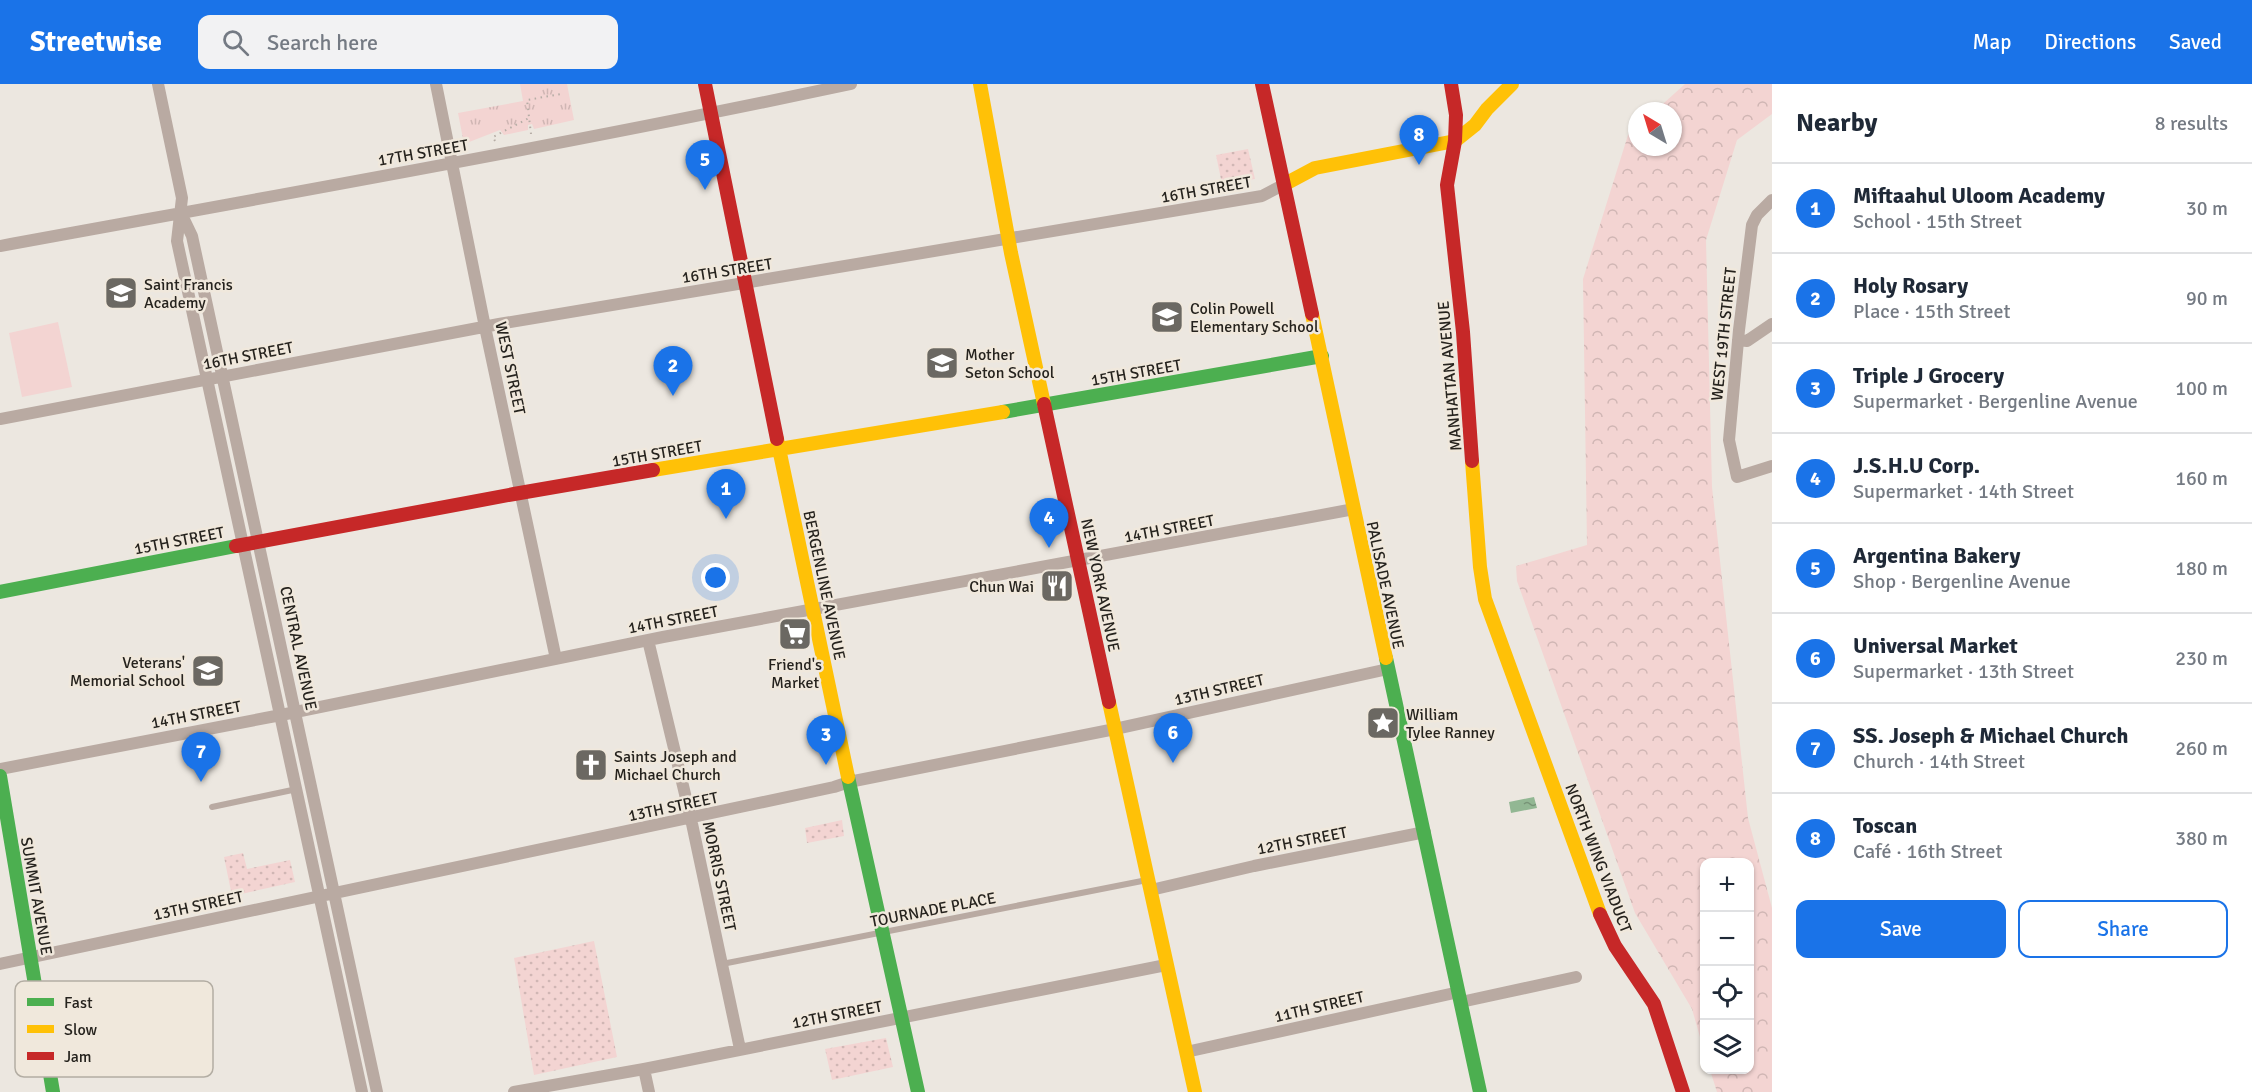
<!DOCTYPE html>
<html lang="en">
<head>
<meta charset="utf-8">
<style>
	:root { --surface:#fff; --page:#f2f2f3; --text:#1f2937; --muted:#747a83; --line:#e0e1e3; --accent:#1a73e8 }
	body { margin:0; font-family:Signika,sans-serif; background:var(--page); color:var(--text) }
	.controls { position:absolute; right:18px; bottom:18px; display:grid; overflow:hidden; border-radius:12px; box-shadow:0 2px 4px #0004 }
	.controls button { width:54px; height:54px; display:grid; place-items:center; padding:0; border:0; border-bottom:2px solid var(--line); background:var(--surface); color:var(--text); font:30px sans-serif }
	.compass { position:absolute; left:1628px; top:18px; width:54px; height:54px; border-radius:50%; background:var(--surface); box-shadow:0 2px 4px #0004; rotate:322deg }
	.you { position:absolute; left:716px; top:494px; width:21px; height:21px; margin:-15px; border:4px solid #fff; border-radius:50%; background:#1a73e8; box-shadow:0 0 0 9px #1a73e833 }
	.badge { display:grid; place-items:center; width:39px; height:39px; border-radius:50%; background:var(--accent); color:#fff; font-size:20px; font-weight:700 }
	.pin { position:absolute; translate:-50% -50px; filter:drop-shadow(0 2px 3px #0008) }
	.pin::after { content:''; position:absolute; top:32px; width:21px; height:18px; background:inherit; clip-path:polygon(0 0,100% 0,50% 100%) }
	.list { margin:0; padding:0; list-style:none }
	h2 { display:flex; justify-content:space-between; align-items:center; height:78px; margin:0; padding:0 24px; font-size:26px }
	h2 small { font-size:20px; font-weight:400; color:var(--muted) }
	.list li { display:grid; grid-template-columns:39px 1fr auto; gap:18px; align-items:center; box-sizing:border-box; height:90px; padding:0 24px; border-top:2px solid var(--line) }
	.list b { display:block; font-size:22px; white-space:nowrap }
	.list p { margin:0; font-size:20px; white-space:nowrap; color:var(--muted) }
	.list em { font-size:20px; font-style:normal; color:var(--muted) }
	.actions { display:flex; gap:12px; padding:18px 24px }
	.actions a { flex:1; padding:14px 0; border:2px solid var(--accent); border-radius:12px; text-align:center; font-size:21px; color:var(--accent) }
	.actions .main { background:var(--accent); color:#fff }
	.icon { flex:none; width:33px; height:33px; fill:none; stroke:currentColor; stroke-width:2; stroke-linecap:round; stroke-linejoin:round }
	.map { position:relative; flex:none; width:1772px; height:1008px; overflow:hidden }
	header { display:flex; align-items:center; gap:36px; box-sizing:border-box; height:84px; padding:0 30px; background:var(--accent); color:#fff }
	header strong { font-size:28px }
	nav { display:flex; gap:33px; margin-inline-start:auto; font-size:21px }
	.search { width:420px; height:54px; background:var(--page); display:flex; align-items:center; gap:15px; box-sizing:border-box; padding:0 21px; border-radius:12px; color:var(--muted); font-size:22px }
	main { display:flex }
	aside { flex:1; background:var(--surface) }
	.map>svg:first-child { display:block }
</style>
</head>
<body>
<header>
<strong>Streetwise</strong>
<div class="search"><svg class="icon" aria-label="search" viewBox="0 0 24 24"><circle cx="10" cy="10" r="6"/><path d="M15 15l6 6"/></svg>Search here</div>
<nav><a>Map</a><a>Directions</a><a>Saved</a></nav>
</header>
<main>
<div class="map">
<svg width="1772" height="1008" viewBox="0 0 1772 1008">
	<defs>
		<pattern id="grass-dots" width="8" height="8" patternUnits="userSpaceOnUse" patternTransform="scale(1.5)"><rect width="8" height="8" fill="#f3d4d2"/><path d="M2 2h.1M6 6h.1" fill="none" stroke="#d0b6b4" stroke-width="1.8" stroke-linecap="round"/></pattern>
		<pattern id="forest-crowns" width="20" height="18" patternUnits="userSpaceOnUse" patternTransform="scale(1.5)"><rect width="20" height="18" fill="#f3d4d2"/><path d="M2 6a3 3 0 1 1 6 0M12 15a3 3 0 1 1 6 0" fill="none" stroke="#d0b6b4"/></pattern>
		<pattern id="park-tufts" width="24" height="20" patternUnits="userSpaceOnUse" patternTransform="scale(1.5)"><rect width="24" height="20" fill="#f3d4d2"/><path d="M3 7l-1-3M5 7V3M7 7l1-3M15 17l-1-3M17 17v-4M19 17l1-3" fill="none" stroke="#d0b6b4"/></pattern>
		<pattern id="water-ripples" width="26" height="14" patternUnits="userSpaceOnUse" patternTransform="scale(1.5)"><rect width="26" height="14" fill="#92b793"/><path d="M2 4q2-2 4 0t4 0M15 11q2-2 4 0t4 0" fill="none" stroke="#779477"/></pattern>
	</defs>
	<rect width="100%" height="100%" fill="#ece7e0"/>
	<path fill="url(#grass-dots)" d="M1248,65L1255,95L1222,100L1216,71Z
		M842,736L844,752L807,759L805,744Z
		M243,769L247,785L290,776L295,798L232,812L224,773Z
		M594,857L617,973L534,991L514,874Z
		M886,954L893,983L832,996L825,965Z"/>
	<path fill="url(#forest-crowns)" d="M1685,0H1772V30L1737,56L1706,156L1712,403L1748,734L1772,824V1008H1717L1710,986H1750V778H1704V967L1692,925L1635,829L1517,497L1516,482L1587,461L1583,195L1628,51L1637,43V63H1673V27H1655Z"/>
	<path fill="url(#park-tufts)" d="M520,0H567L574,36L534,45L532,40L528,41V46L504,51L500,46L464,60L458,29L523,17Z"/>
	<path fill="#f3d4d2" d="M58,238L72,303L22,313L9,249Z"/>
	<path fill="url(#water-ripples)" d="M1534,713L1537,724L1511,729L1509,718Z"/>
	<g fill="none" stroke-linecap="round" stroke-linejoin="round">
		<path stroke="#b5aca5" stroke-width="2" stroke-dasharray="1.5 4.5" stroke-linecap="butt" d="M531,50L527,16L561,10
			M495,57L493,53L529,34"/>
		<path stroke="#b9aaa2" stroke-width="6" d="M212,723L297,705
			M722,880L1147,796"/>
		<path stroke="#b9aaa2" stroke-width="12" d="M158,0L182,114L177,157L362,1008
			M436,0L485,243L556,575
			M1772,116L1757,131L1752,141L1739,246L1729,356L1737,393L1772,382
			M181,129L192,152L377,1008
			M0,162C284,110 568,60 851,0
			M1738,256L1747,257L1772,240
			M0,335L499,240L1262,112L1285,100
			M648,556L691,735L740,965
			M0,685L281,631L663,553L1354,425
			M1151,806L1254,782L1425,748
			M0,880L834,703L849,698L1115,645L1388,585
			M1461,918L1576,893
			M1186,968L1459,908
			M644,985L649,1008
			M514,1008L644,985L1166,881"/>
		<path stroke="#4caf50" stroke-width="14" d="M1003,328L1322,272
			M0,508L236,462
			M1386,574L1480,1008
			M0,692L53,1008
			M848,693L918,1008"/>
		<path stroke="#ffc107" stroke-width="14" d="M980,0L1011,169L1044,320
			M1285,100L1315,84L1455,57L1475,41L1487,25L1512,0
			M1312,230L1386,574
			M777,355L848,693
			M1472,377L1480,483L1485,515L1600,830
			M653,386L1003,328
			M1109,618L1195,1008"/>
		<path stroke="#c62828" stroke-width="14" d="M705,0L777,355
			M1262,0L1312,230
			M1451,0L1456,31L1455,57L1447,101L1463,248L1472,377
			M1044,320L1109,618
			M236,462L514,410L653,386
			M1600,830L1615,862L1654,920L1683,1008"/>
	</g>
	<defs>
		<symbol id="school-square" viewBox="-11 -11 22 22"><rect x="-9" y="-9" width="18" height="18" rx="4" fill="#6b6862" stroke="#f0e8dc"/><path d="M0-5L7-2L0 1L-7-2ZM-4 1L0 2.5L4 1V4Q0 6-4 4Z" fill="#fff"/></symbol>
		<symbol id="restaurant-square" viewBox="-11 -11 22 22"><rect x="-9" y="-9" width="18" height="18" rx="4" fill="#6b6862" stroke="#f0e8dc"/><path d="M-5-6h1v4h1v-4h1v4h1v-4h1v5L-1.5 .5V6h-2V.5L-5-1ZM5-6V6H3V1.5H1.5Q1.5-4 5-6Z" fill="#fff"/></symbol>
		<symbol id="supermarket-square" viewBox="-11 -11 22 22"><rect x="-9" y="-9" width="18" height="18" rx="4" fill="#6b6862" stroke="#f0e8dc"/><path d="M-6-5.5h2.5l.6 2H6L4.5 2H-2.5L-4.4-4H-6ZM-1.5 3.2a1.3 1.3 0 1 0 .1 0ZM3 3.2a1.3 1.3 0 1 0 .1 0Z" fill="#fff"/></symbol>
		<symbol id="sight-square" viewBox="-11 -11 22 22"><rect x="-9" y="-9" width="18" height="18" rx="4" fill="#6b6862" stroke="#f0e8dc"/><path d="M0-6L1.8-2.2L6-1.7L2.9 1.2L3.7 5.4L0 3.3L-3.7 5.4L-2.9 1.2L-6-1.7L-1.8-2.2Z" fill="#fff"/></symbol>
		<symbol id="church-square" viewBox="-11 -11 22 22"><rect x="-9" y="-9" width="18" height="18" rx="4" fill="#6b6862" stroke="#f0e8dc"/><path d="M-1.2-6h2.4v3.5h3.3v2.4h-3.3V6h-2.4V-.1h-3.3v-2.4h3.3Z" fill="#fff"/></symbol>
	</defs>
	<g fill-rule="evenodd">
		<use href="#school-square" x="102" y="190" width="38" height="38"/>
		<use href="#school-square" x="1148" y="214" width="38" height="38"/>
		<use href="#school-square" x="923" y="260" width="38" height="38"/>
		<use href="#restaurant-square" x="1038" y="483" width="38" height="38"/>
		<use href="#supermarket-square" x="776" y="531" width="38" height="38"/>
		<use href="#school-square" x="189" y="568" width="38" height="38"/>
		<use href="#sight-square" x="1364" y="620" width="38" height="38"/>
		<use href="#church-square" x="572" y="662" width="38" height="38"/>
	</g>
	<g text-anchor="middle" stroke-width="5" stroke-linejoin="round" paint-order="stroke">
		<g font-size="16" fill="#26231e" stroke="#f0e8dc">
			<text transform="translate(423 68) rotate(-10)" y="6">17TH STREET</text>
			<text transform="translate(1206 105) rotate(-10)" y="6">16TH STREET</text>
			<text transform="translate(727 186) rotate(-9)" y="6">16TH STREET</text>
			<text transform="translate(1723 250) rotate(-84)" y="6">WEST 19TH STREET</text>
			<text transform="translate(248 271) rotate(-11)" y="6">16TH STREET</text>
			<text transform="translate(511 284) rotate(78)" y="6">WEST STREET</text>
			<text transform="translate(1136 288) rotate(-10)" y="6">15TH STREET</text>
			<text transform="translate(1449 292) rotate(-95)" y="6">MANHATTAN AVENUE</text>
			<text transform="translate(657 369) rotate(-10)" y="6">15TH STREET</text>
			<text transform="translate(1169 444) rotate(-11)" y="6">14TH STREET</text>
			<text transform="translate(179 456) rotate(-11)" y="6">15TH STREET</text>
			<text transform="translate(825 501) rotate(78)" y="6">BERGENLINE AVENUE</text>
			<text transform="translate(1101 501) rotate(78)" y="6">NEW YORK AVENUE</text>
			<text transform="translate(1386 501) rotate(78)" y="6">PALISADE AVENUE</text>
			<text transform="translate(673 535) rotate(-11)" y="6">14TH STREET</text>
			<text transform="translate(299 564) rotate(78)" y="6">CENTRAL AVENUE</text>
			<text transform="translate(1219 605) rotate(-13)" y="6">13TH STREET</text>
			<text transform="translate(196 630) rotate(-11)" y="6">14TH STREET</text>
			<text transform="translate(673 722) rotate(-12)" y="6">13TH STREET</text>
			<text transform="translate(1302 756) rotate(-11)" y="6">12TH STREET</text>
			<text transform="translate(1599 774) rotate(69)" y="6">NORTH WING VIADUCT</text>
			<text transform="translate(720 792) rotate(78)" y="6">MORRIS STREET</text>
			<text transform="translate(37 812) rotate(80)" y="6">SUMMIT AVENUE</text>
			<text transform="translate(198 821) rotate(-12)" y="6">13TH STREET</text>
			<text transform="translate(933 825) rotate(-11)" y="6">TOURNADE PLACE</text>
			<text transform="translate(1319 922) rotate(-13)" y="6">11TH STREET</text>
			<text transform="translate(837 930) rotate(-11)" y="6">12TH STREET</text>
		</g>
		<g font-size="16" fill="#26231e" stroke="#f0e8dc" text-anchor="start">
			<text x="144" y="206">Saint Francis<tspan x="144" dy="18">Academy</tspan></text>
			<text x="1190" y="230">Colin Powell<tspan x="1190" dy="18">Elementary School</tspan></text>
			<text x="965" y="276">Mother<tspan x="965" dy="18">Seton School</tspan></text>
			<text x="1034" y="508" text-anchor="end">Chun Wai</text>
			<text x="185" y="584" text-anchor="end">Veterans'<tspan x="185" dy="18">Memorial School</tspan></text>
			<text x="795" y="586" text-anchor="middle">Friend's<tspan x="795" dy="18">Market</tspan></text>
			<text x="1406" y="636">William<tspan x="1406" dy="18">Tylee Ranney</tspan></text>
			<text x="614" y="678">Saints Joseph and<tspan x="614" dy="18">Michael Church</tspan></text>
		</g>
	</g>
	<rect x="15" y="897" width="198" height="96" rx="9" fill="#f0e8dc" stroke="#b3ada3" stroke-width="1.5"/>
	<rect x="27" y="914" width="27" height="8" fill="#4caf50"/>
	<rect x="27" y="941" width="27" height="8" fill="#ffc107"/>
	<rect x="27" y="968" width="27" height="8" fill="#c62828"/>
	<g font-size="16" fill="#26231e">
		<text x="64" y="924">Fast</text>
		<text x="64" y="951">Slow</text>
		<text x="64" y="978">Jam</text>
	</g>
</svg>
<div class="controls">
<button>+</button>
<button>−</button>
<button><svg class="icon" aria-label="locate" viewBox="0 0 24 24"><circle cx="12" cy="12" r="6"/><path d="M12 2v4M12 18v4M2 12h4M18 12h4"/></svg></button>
<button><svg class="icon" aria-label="layers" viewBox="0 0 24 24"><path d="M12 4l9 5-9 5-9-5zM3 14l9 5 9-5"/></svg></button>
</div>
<svg class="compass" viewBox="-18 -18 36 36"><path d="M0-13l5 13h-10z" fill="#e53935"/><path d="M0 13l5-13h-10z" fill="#747a83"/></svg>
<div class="you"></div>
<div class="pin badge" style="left:726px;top:435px">1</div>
<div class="pin badge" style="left:673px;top:312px">2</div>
<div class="pin badge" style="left:826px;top:681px">3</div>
<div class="pin badge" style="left:1049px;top:464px">4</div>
<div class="pin badge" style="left:705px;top:106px">5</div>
<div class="pin badge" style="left:1173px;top:679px">6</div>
<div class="pin badge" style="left:201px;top:698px">7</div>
<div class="pin badge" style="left:1419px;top:81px">8</div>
</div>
<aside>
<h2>Nearby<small>8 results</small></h2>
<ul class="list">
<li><span class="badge">1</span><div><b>Miftaahul Uloom Academy</b><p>School · 15th Street</p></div><em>30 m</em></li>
<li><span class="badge">2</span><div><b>Holy Rosary</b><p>Place · 15th Street</p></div><em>90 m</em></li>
<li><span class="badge">3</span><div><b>Triple J Grocery</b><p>Supermarket · Bergenline Avenue</p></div><em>100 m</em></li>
<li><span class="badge">4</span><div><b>J.S.H.U Corp.</b><p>Supermarket · 14th Street</p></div><em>160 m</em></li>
<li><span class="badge">5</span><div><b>Argentina Bakery</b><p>Shop · Bergenline Avenue</p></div><em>180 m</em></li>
<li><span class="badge">6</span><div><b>Universal Market</b><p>Supermarket · 13th Street</p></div><em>230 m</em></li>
<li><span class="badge">7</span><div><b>SS. Joseph &amp; Michael Church</b><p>Church · 14th Street</p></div><em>260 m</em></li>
<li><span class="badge">8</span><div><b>Toscan</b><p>Café · 16th Street</p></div><em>380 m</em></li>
</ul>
<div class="actions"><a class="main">Save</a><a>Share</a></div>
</aside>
</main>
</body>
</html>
